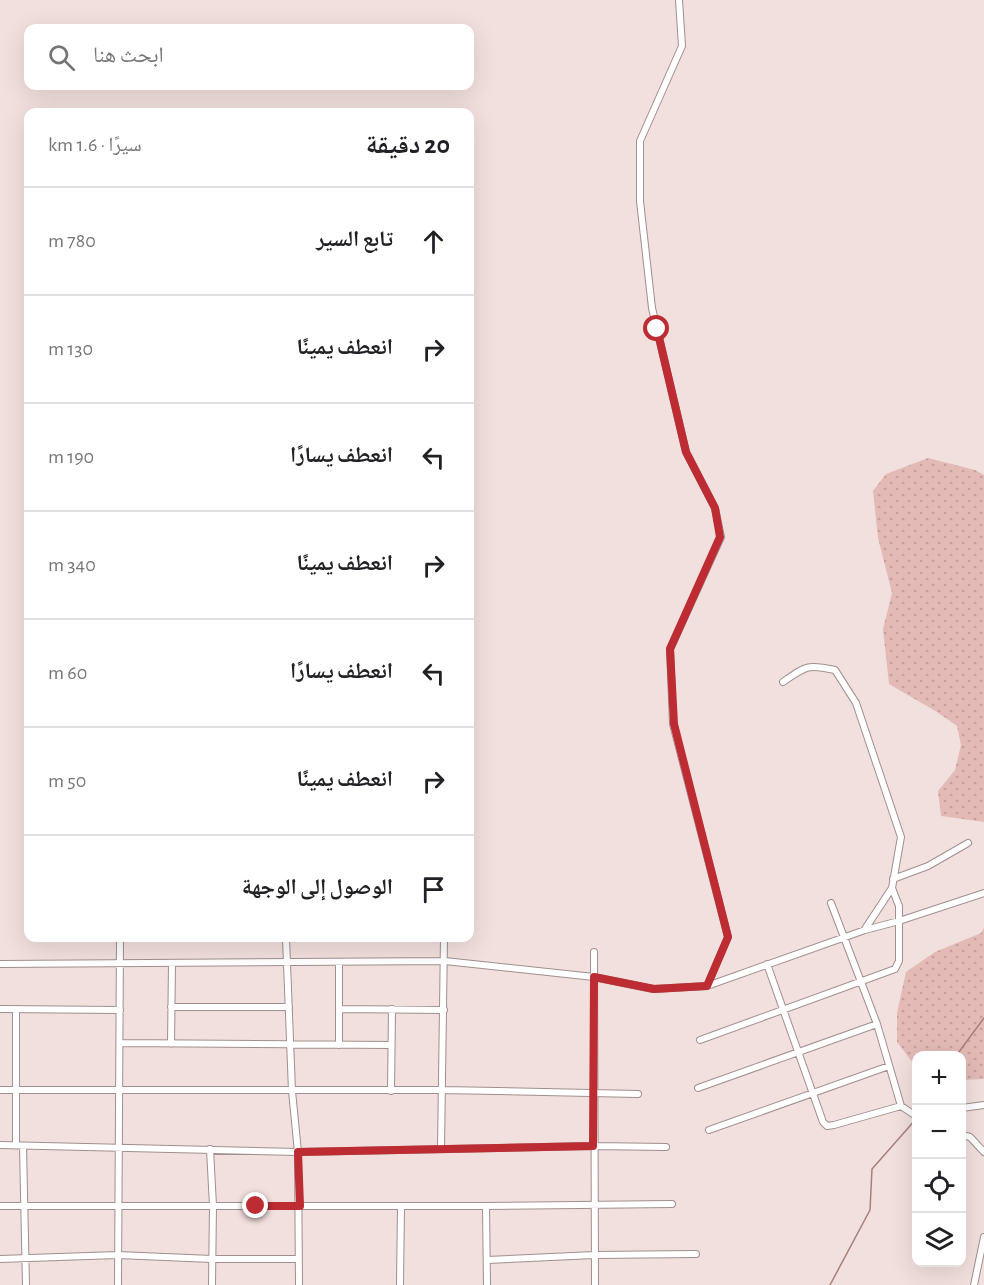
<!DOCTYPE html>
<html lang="ar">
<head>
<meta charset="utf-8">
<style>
	:root { --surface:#fff; --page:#f6f6f6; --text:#202124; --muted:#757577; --line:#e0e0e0 }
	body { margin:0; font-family:"Alegreya Sans","Noto Naskh Arabic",sans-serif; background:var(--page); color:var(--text); direction:rtl }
	.controls { position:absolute; right:18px; bottom:18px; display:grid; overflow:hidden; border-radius:12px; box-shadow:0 6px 24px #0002 }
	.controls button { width:54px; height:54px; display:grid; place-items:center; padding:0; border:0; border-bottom:2px solid var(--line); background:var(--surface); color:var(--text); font:30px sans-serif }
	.stop { position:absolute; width:18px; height:18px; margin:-14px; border:4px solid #bc2c32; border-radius:50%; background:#fff }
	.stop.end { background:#bc2c32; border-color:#fff; box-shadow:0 2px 6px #0008 }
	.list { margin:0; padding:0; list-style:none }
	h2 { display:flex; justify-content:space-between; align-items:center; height:78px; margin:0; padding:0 24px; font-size:26px }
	h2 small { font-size:20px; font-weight:400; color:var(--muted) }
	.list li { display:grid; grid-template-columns:39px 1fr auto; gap:18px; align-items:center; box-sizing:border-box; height:108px; padding:0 24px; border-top:2px solid var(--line) }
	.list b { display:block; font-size:22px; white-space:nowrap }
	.list em { font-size:20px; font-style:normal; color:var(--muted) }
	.icon { flex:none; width:33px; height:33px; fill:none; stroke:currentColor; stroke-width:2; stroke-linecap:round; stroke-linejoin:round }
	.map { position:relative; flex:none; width:984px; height:1285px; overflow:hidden; direction:ltr }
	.search { position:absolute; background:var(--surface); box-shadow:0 6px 24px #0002; left:24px; top:24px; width:450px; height:66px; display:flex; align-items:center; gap:15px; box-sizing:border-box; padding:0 21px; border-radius:12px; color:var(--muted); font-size:22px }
	.panel { position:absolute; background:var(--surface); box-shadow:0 6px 24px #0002; left:24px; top:108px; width:450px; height:834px; border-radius:12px; direction:rtl }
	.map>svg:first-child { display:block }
</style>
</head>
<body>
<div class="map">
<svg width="984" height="1285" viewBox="0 0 984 1285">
	<defs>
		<pattern id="grass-dots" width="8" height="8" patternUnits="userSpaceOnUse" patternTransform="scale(1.5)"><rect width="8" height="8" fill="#e3bab6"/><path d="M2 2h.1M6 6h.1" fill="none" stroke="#c3a09d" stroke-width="1.8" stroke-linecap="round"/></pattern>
	</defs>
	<rect width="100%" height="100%" fill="#f2e0de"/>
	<path fill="url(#grass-dots)" d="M928,458L975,470L984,475V822L941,816L938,791L955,770L961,745L957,726L937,712L889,684L883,629L892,593L878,538L873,491L886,474Z
		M984,928V1079L962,1080V1056H916V1067L897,1042V1013L906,972L935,952L981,933Z"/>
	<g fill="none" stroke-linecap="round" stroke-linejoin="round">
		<path stroke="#a77e7b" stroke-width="1.5" d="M956,1056L984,1018
			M830,1285L870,1210L872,1169L916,1119"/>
		<defs>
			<path id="minor" d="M893,879L928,866L968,843
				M831,903L877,1024L901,1106L916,1116
				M865,929L892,888
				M286,938L292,1091L298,1152L299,1285
				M594,952L595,1285
				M0,964L445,961L594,977L653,989L707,986L728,937L673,724L670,649L721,537L715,508L686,452L652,308L640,201V141L682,46L679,0
				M767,964L823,1122L827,1126L834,1125L901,1106
				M707,986L865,930L899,921L984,893
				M171,1007H289
				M0,1009L120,1010
				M16,1009V1146
				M339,1009L444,1010
				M700,1040L895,969L899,961V906L892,888L901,837L856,703L835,670C807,664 806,666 783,682
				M120,1043L391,1045
				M171,1044L172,964
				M339,1045V962
				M698,1088L877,1024
				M0,1090H443L638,1094
				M391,1091L392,1009
				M962,1108L984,1105
				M709,1130L889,1066
				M962,1135L970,1137L984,1152
				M0,1145L298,1152L593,1146L666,1147
				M23,1146L26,1285
				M210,1149L213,1206L212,1285
				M441,1149L444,938
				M0,1206H486L672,1204
				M486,1206L487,1285
				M0,1259L118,1255L212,1259H297
				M487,1260L594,1255L696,1254
				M118,1285L120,938
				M400,1285L401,1206
				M974,1285L984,1237"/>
		</defs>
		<use href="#minor" stroke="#a08f8e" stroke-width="8"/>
		<use href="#minor" stroke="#fff" stroke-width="6"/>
	</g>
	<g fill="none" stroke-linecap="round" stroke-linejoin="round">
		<path stroke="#bc2c32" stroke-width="8" d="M256,1206H300L298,1152L593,1146L594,977L654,989L707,986L728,937L674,724L670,649L720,537L715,508L686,452L657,329"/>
	</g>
</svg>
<div class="controls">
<button>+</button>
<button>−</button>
<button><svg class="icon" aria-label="locate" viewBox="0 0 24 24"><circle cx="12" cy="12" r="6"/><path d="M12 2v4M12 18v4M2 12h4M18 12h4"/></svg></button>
<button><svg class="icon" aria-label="layers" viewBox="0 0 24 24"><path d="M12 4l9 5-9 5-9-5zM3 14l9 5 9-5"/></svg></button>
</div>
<div class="stop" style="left:657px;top:329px"></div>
<div class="stop end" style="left:256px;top:1206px"></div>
<div class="search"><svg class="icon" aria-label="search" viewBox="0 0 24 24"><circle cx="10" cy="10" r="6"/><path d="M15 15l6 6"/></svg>ابحث هنا</div>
<section class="panel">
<h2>20 دقيقة<small>سيرًا · 1.6 km</small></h2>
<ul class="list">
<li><svg class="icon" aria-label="ahead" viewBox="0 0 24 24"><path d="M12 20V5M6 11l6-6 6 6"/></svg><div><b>تابع السير</b></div><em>780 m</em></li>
<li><svg class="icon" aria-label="right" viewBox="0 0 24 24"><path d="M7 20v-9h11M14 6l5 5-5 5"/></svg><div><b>انعطف يمينًا</b></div><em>130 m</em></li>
<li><svg class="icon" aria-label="left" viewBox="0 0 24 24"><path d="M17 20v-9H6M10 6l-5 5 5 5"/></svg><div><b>انعطف يسارًا</b></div><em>190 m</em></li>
<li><svg class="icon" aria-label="right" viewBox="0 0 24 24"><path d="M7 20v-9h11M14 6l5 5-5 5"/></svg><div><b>انعطف يمينًا</b></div><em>340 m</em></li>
<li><svg class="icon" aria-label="left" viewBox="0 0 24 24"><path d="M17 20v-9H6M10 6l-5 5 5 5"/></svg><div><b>انعطف يسارًا</b></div><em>60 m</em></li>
<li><svg class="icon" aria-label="right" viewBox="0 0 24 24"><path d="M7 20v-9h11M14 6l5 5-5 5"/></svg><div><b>انعطف يمينًا</b></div><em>50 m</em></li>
<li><svg class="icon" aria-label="arrive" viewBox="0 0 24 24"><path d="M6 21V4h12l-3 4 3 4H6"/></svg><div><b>الوصول إلى الوجهة</b></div></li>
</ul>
</section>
</div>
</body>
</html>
